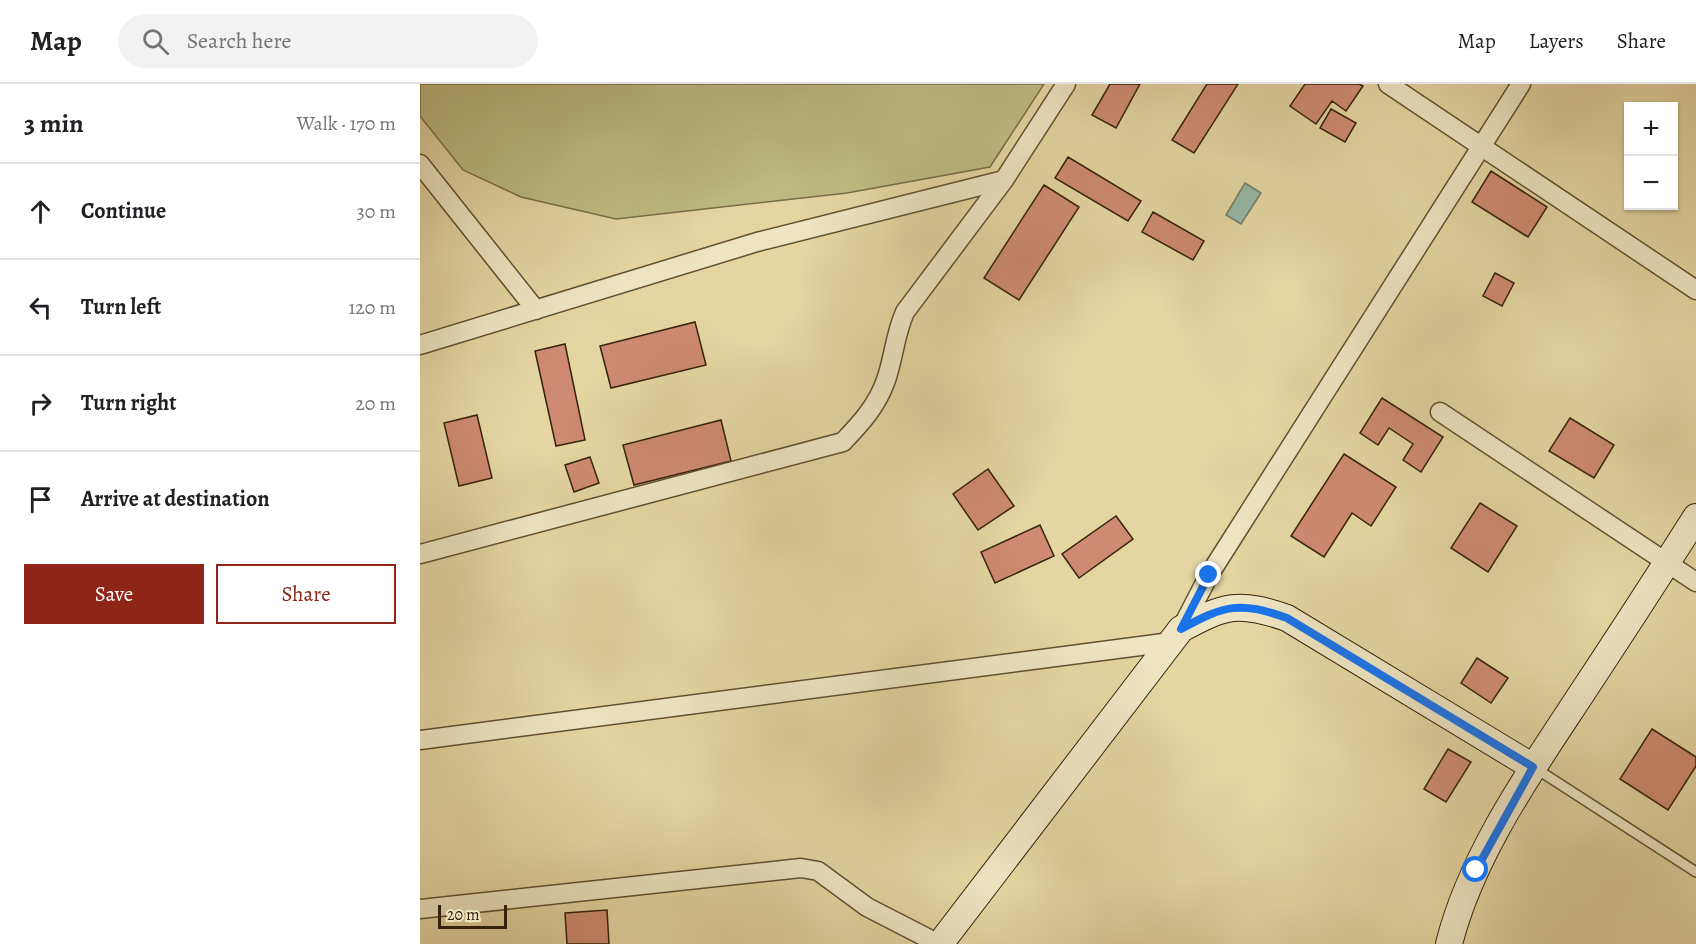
<!DOCTYPE html>
<html lang="en">
<head>
<meta charset="utf-8">
<style>
	:root { --surface:#fff; --page:#f2f2f2; --text:#202124; --muted:#757577; --line:#e0e0e0; --accent:#8f2418 }
	body { margin:0; font-family:Alegreya,serif; background:var(--page); color:var(--text) }
	.controls { position:absolute; right:18px; top:18px; display:grid; overflow:hidden; border-radius:0px; box-shadow:0 2px 4px #0004 }
	.controls button { width:54px; height:54px; display:grid; place-items:center; padding:0; border:0; border-bottom:2px solid var(--line); background:var(--surface); color:var(--text); font:30px sans-serif }
	.scale { position:absolute; left:18px; bottom:15px; width:69px; box-sizing:border-box; padding-left:6px; border:3px solid #35230d; border-top:0; font-size:16px; line-height:21px; white-space:nowrap; color:#35230d; -webkit-text-stroke:4px #ede4c2; paint-order:stroke }
	.stop { position:absolute; width:18px; height:18px; margin:-14px; border:4px solid #1a73e8; border-radius:50%; background:#fff }
	.stop.end { background:#1a73e8; border-color:#fff; box-shadow:0 2px 6px #0008 }
	.list { margin:0; padding:0; list-style:none }
	h2 { display:flex; justify-content:space-between; align-items:center; height:78px; margin:0; padding:0 24px; font-size:26px }
	h2 small { font-size:20px; font-weight:400; color:var(--muted) }
	.list li { display:grid; grid-template-columns:39px 1fr auto; gap:18px; align-items:center; box-sizing:border-box; height:96px; padding:0 24px; border-top:2px solid var(--line) }
	.list b { display:block; font-size:22px; white-space:nowrap }
	.list em { font-size:20px; font-style:normal; color:var(--muted) }
	.actions { display:flex; gap:12px; padding:18px 24px }
	.actions a { flex:1; padding:14px 0; border:2px solid var(--accent); border-radius:0px; text-align:center; font-size:21px; color:var(--accent) }
	.actions .main { background:var(--accent); color:#fff }
	.icon { flex:none; width:33px; height:33px; fill:none; stroke:currentColor; stroke-width:2; stroke-linecap:round; stroke-linejoin:round }
	.map { position:relative; flex:none; width:1276px; height:860px; overflow:hidden }
	header { display:flex; align-items:center; gap:36px; box-sizing:border-box; height:84px; padding:0 30px; background:var(--surface); border-bottom:2px solid var(--line) }
	header strong { font-size:28px }
	nav { display:flex; gap:33px; margin-inline-start:auto; font-size:21px }
	.search { width:420px; height:54px; background:var(--page); display:flex; align-items:center; gap:15px; box-sizing:border-box; padding:0 21px; border-radius:33px; color:var(--muted); font-size:22px }
	main { display:flex }
	aside { flex:1; background:var(--surface) }
	.map>svg:first-child { display:block }
</style>
</head>
<body>
<header>
<strong>Map</strong>
<div class="search"><svg class="icon" aria-label="search" viewBox="0 0 24 24"><circle cx="10" cy="10" r="6"/><path d="M15 15l6 6"/></svg>Search here</div>
<nav><a>Map</a><a>Layers</a><a>Share</a></nav>
</header>
<main>
<aside>
<h2>3 min<small>Walk · 170 m</small></h2>
<ul class="list">
<li><svg class="icon" aria-label="ahead" viewBox="0 0 24 24"><path d="M12 20V5M6 11l6-6 6 6"/></svg><div><b>Continue</b></div><em>30 m</em></li>
<li><svg class="icon" aria-label="left" viewBox="0 0 24 24"><path d="M17 20v-9H6M10 6l-5 5 5 5"/></svg><div><b>Turn left</b></div><em>120 m</em></li>
<li><svg class="icon" aria-label="right" viewBox="0 0 24 24"><path d="M7 20v-9h11M14 6l5 5-5 5"/></svg><div><b>Turn right</b></div><em>20 m</em></li>
<li><svg class="icon" aria-label="arrive" viewBox="0 0 24 24"><path d="M6 21V4h12l-3 4 3 4H6"/></svg><div><b>Arrive at destination</b></div></li>
</ul>
<div class="actions"><a class="main">Save</a><a>Share</a></div>
</aside>
<div class="map">
<svg width="1276" height="860" viewBox="0 0 1276 860">
	<rect width="100%" height="100%" fill="#e4d5a1"/>
	<filter id="stains"><feTurbulence type="fractalNoise" baseFrequency=".00333" numOctaves="4"/><feColorMatrix values="0 0 0 0 .2 0 0 0 0 .09 0 0 0 0 .02 0 0 0 .5 -.17"/></filter>
	<radialGradient id="worn" r=".72"><stop offset=".6" stop-color="#630" stop-opacity="0"/><stop offset="1" stop-color="#630" stop-opacity=".3"/></radialGradient>
	<path fill="#bcbb7f" stroke="#786f46" stroke-width="1.5" d="M0,0H624L570,83L427,109L196,135L101,113L43,86L0,32Z"/>
	<path fill="#95b8a7" stroke="#6f7c69" stroke-width="1.5" d="M825,99L841,109L821,140L806,131Z"/>
	<path fill="#ce8a72" stroke="#35230d" stroke-width="1.5" d="M690,0H720L696,44L672,31Z
		M787,0H818L774,69L752,56Z
		M885,0H939L943,2L926,27L912,17L896,40L870,22Z
		M911,25L936,39L925,58L900,44Z
		M648,73L721,117L708,137L635,94Z
		M1071,87L1127,123L1108,153L1052,118Z
		M624,101L659,123L599,216L564,194Z
		M733,128L784,157L773,176L722,148Z
		M1075,189L1094,199L1082,222L1063,212Z
		M275,238L286,281L191,304L180,262Z
		M145,260L165,356L136,362L115,267Z
		M962,314L1023,353L1001,388L983,376L993,360L969,344L958,361L940,349Z
		M57,331L72,394L39,402L24,339Z
		M1150,334L1194,361L1174,394L1129,367Z
		M301,336L311,377L214,401L203,361Z
		M924,370L976,403L951,442L932,429L904,473L871,452Z
		M170,373L179,399L154,408L145,381Z
		M568,385L594,422L558,446L533,410Z
		M1060,419L1097,442L1068,488L1031,464Z
		M696,432L713,455L659,494L642,470Z
		M620,441L634,472L575,499L561,468Z
		M1057,574L1088,594L1071,619L1041,599Z
		M1232,645L1276,673V682L1248,726L1200,695Z
		M1028,665L1051,678L1026,718L1004,705Z
		M187,826L189,860H147L145,829Z"/>
	<g fill="none" stroke-linecap="round" stroke-linejoin="round">
		<defs>
			<path id="lane" d="M1115,684L1276,788"/>
			<path id="street" d="M968,0L1276,206
				M0,80L116,226
				M0,261L337,158L584,96
				M1020,328L1276,498
				M0,470L423,358C441,339 457,322 466,296C474,273 475,250 485,228L584,96L646,0
				M761,545L789,491L1101,0
				M0,656L751,558
				M0,825L381,784L398,787L447,823L519,860"/>
			<path id="secondary" d="M520,860L761,545C805,521 819,517 867,534L1113,683
				M1029,860C1051,772 1110,688 1160,612C1199,553 1238,493 1276,433"/>
		</defs>
		<use href="#lane" stroke="#615032" stroke-width="12"/>
		<use href="#street" stroke="#615032" stroke-width="21"/>
		<use href="#secondary" stroke="#35230d" stroke-width="28"/>
		<use href="#lane" stroke="#ede4c2" stroke-width="9"/>
		<use href="#street" stroke="#ede4c2" stroke-width="18"/>
		<use href="#secondary" stroke="#ede4c2" stroke-width="26"/>
	</g>
	<g fill="none" stroke-linecap="round" stroke-linejoin="round">
		<path stroke="#1a73e8" stroke-width="8" d="M789,491L761,545C805,521 819,517 867,534L1113,683L1056,786"/>
	</g>
	<rect width="100%" height="100%" filter="url(#stains)"/>
	<rect width="100%" height="100%" fill="url(#worn)"/>
</svg>
<div class="controls">
<button>+</button>
<button>−</button>
</div>
<div class="scale">20 m</div>
<div class="stop" style="left:1056px;top:786px"></div>
<div class="stop end" style="left:789px;top:491px"></div>
</div>
</main>
</body>
</html>
